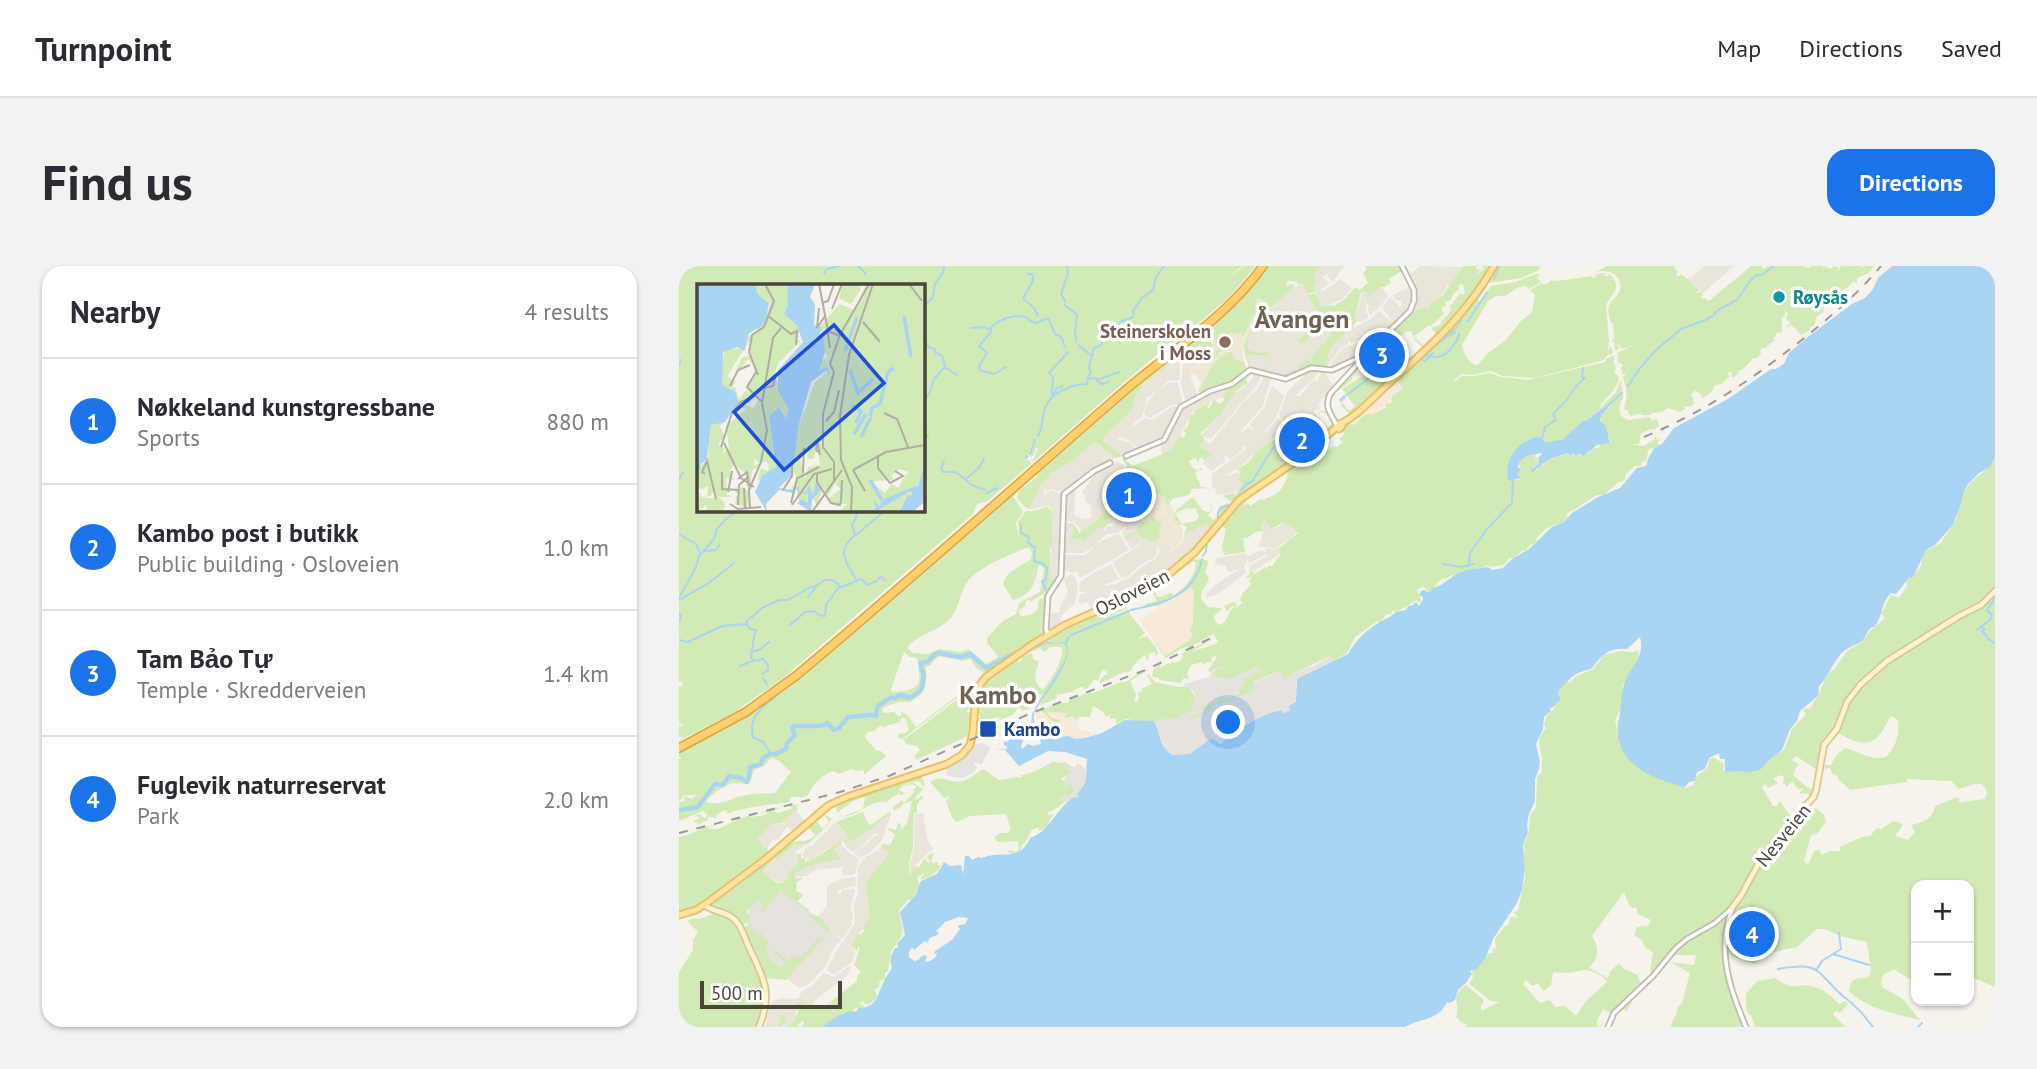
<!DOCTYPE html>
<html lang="en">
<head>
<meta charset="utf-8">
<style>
	:root { --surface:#fff; --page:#f2f2f3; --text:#2b2b33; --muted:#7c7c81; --line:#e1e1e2; --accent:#1a73e8 }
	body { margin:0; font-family:"PT Sans",sans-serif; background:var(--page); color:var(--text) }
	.controls { position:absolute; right:21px; bottom:21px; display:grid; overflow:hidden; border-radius:14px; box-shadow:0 2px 5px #0004 }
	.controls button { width:63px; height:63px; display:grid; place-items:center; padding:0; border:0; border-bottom:2px solid var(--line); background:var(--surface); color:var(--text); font:35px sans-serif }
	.scale { position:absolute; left:21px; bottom:18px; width:142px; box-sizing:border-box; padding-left:7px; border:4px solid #4b4439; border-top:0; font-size:19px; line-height:24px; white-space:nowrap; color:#4b4439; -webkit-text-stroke:5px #fff; paint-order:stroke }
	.you { position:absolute; left:550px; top:457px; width:24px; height:24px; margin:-18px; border:5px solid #fff; border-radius:50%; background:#1a73e8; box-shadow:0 0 0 10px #1a73e833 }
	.badge { display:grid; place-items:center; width:46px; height:46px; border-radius:50%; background:var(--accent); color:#fff; font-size:23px; font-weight:700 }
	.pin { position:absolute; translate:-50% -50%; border:4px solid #fff; box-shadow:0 2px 7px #0006 }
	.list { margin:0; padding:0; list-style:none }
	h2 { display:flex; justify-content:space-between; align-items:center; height:91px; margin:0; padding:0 28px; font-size:30px }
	h2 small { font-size:23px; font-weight:400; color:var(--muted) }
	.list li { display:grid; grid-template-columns:46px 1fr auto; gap:21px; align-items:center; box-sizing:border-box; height:126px; padding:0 28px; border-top:2px solid var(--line) }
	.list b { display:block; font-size:26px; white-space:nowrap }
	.list p { margin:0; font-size:23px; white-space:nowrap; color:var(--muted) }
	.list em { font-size:23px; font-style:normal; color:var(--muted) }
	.map { position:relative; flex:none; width:1316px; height:761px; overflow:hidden; border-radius:21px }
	header { display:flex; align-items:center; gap:42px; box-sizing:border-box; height:98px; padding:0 35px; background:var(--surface); border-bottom:2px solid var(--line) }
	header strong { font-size:33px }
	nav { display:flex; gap:38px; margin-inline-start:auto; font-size:24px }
	.intro { display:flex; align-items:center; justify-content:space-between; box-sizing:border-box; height:168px; padding:0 42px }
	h1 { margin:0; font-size:49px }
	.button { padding:18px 32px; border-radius:21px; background:var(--accent); color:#fff; font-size:24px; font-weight:700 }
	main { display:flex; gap:42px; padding:0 42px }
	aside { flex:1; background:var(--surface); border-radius:21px; box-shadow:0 2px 5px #0004 }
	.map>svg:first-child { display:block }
</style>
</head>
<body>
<header>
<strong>Turnpoint</strong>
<nav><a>Map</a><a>Directions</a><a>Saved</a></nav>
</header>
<div class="intro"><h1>Find us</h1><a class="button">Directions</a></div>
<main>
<aside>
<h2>Nearby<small>4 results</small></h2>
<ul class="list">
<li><span class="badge">1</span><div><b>Nøkkeland kunstgressbane</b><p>Sports</p></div><em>880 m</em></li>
<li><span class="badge">2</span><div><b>Kambo post i butikk</b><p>Public building · Osloveien</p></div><em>1.0 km</em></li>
<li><span class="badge">3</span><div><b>Tam Bảo Tự</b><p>Temple · Skredderveien</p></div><em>1.4 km</em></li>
<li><span class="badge">4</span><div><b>Fuglevik naturreservat</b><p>Park</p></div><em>2.0 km</em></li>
</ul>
</aside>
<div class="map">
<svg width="1316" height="761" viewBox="0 0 1316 761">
	<rect width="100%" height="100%" fill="#f6f3ec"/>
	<path fill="#eae5da" d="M644,0H665L654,16L648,11L651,6L644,11L650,18L641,24L642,25L651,21L661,13L673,22L665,32L650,39L643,41L636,27L640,24L637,25L633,18L634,8Z
		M741,0L785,1L773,18L768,20L765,26L756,35L754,44L735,47L733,44L737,26L731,8Z
		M1025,0H1055L1024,27L1010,14Z
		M623,16L641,51L645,52L663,68L658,74L668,66L671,76L661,83L649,99L647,93L656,75L652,78L643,93L604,111L571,102L566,90L564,80L577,58L601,33Z
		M702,20L709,29L702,40L691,49L689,43L690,40L686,35L689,52L681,56L676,54L683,26L686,24L689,28Z
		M730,21L732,22L733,35L725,50L684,88L657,101H652V97L665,81L685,75L698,65L697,64L692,68L689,66V70L684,73L674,76L670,66L673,62L690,54L700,45L710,54L711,52L703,42L711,31L722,42L723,35L716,34L714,29Z
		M514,81L512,111L519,130L506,134L502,117L505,88Z
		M495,93L502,96L500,114L489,115L480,123L490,117L498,116L504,137L501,139H492L471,152L467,150L465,147L468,138L477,125L470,131L467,130L468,133L463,151L454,158L456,160L465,152L473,154L494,140L499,141V144L484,172L475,177L472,170L474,178L460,183L453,176L442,171L437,173L452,177L455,181L456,185L444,190L424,175L426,170L453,144L457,130L464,118Z
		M635,104L639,107L636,111L616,130H621L636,113L638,116L643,104L649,106L647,108L654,120L639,139L642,143L635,144L636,149L629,151L610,163L606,159L603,165L575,190L573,189L566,197L549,208L550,210L559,205L562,209L558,213L563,217L559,225L543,229L536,228L537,223L533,222V208L575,177L567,182L563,179L564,184L551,193L544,188L547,195L532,205L524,197L532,188L521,181L525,173L531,178L564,137L580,121L585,110L591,112L592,114L587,129H585L586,131L584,140L562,165V168L569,161L575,165L571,158L585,142L593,120L605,130L597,152L585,166L586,167L591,162L599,152L605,157L600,149L608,127L607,126L626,109V106Z
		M575,106L582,110L578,119L532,173L525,171L524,168L544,145L556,126L563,123L573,113Z
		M544,122L546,130L526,138L514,145L498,175L493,183L485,187L480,178L488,172L503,142L529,127Z
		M416,175L437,192L428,196L422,191L427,197L384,226L374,223L368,225L364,223L366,229L373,224L383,228L381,309L370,324L374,243L370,239L349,243L360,221L370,210L393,196Z
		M439,195L447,202L428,229L425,238L426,247L405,267H401L402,264L394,255H386L385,253L386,229L394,222L396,224L395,249L404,253L412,252L413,241L406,234V230L403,227L419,203Z
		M439,249L458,252L462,257L457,264L446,272L443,267L448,260L439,267L428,268L418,277L438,268L441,269L450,284L403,311L399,310L398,305L395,307L384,304V289H406L416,280L404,287H385L386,257H394V272L422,259L427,266V261L434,259V257L429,258L430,252Z
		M585,254L590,259V264L601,260L605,256L617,266L612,272L597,282L580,281L584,266L582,262Z
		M522,259H529L531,267L516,284L500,296V293L490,304L476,313L477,315L469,320L465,314L437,329H432L434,322L431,327L429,338L413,345L409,336L402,338L399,336L401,329L408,326H401L400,317L413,308L432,298L440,313L425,319L426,320L434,318L435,319L451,311L461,302L477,292L481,285L479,280L477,282L478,287L474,292L460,300L448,311L442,312L434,296L461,279L463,276L452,283L447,274L458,267L464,275L467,273L481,278L486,276L494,282L490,286L504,277L505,268Z
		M600,282L602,285L598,290L579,302L576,306L570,302L571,300L585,291L588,292L587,288L571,297L569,294L565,300L567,307L539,328L529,331L527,333L528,327L535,320L562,302L550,306L547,300L536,298L537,292L567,287L568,291L579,285H585L586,287L587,283Z
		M393,308L397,313L399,324L396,337L382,350V359L370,366L369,353L371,348L381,346L380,343L389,326L385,313Z
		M117,544L127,557L116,567L108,560L99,574L95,573L87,582L77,574L92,557L103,558L107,560L103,555Z
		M244,547L249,575L254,583L237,598V603L233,604L230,602L235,582L236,548Z
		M209,549H212L202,576L191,586L181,592L175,587L190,576L196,569H199L196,567L180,583L174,586L167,581L165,577L179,572Z
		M158,557L169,573L149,582L132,594L123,590L126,583L131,579L133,580L154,558Z
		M126,576L127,578L116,586L119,598L109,608L110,610L105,615L99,616L84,605L94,593L99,592L116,578Z
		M162,578L168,585L180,593L176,607L173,609H164L163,604L165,602L164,601L136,604L128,610L116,611V607L119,604L138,596L160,592L161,591L158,590L155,582Z
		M202,581L212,585L187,616L190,650L185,662L179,667L172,680L169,679L176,685L173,697L165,701L158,707L151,708L148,704L157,685L164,676L168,677L165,674L176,657L175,639L179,627L178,611L180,608L184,609L178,607L179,600L184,593L187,594L186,592L199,584L202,586L200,583Z
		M176,611L177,620L158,624L162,630L163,624L176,623L172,639L174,653L171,655L173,656V659L163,673L156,668L162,674L155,682L146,701L129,719L120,722L108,713L151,663L138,652L148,640V620L161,613Z
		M170,700L172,701L168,710L135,735L134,740L122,735L119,737L116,750L110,761H86L91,739L95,734L103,732L116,733L120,731L123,725L132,720L145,707L155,711Z"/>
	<path fill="#f7ead8" d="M719,114L725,123L713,130V134L692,150L684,151L675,159L671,157Z
		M512,322L516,329L515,367L511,374L486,391L460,354Z
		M376,445L387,447L385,452L387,453L396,452L399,455L400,464L419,467L406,472L396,473L381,471L377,465L376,472L371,471L368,474L356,465L358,454L356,449L358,446Z"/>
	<path fill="#e6e2dd" d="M652,390L656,395L617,415L618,433L609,441L613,444L602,449V445L594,446L574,454L541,478L538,475L531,473L511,488L494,489L487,484L481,476L477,457L479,454L500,451L499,449L515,445L509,435L512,434L514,439L517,433L515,426L510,421L505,420V418L530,411L534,406L533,404L544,394L549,414L580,400L582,405L574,417L602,405L605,412L632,400L633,401Z
		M399,497L408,505L409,509L407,516L398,528L399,532L390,534L387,537L382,536L378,533L386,512L384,500L395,502Z
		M80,607L118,635L151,663L117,702H115L109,711L98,710L67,656Z"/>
	<path fill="#efe8d6" d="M573,28L587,36L589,41L584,49L575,56L567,72L566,79L563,80L564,93L568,103L533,122L520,126L518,125L522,117L516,108L512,110L514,85Z
		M466,223H471L478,229L488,233L500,254L504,267L503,276L494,283L486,276L479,280L474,275L467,273L474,259L466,254L463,256L461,252L453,248Z"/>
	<path fill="#d2eab5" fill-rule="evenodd" d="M0,0H563L546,15L565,0H576C547,41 506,66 468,97C428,130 391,164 353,197L358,184L360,183L357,182L354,190L351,191L353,188L350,190L349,187V192L346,194H350L352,198L306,237L305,236L298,238L294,248L103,413L54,447L0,475L4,471H0V458L2,461L4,459L0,457V420L2,421L4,418L2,415L0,417ZM19,19H243V243H19Z
		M586,0H644L634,8L638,16L634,18L637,25L629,28L623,17L620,18L615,15H608L607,20L614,18L616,22C599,34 564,62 569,84L580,87L588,86L591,91L576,88L568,89L571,100L583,103L588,101L587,105L570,101L564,80L566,79C569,60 581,54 589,41L587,36L578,31L576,37L578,43L565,69L562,70V67H559L555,69L553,66L548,70L543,66L538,70L541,74L539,76L536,74L532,76V81L539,85L542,77H547L544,84L540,86V89L528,99L526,83H519L514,87V81L505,88V91L500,94H495L464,118L457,130L453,144L426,170L424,175L444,190L437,192L416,175L393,196L373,207L361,220L350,243L370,239L374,243L373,271H382L373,272V283L371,279V316L372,313L378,315L370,324L352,336V334L347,335L346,339H348L339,345L342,350C349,350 356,348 360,341L358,337L360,336V333H364L365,328H367L365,369L334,390L295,424L287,425L223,473L219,472V468L227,467L230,464L227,453L223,451L221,456L204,461L201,458V460L197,463L198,464L187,467L186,472L198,485H202L207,490L185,509V504L178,505L172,503L159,508L155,505C145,507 133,519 129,529C121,534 120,530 112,531L110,536C88,540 68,540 48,548V545L45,544L37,549V552L31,551L30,548L29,554L20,558L14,555L21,552L18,550L14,551L20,548L27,553L28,548L24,545L0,555V535L4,536L6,530L12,533L18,529H4V532L0,534V493L3,492L0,491V484L43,463L200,341L203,342L201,340L355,206L354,211L336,228L335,231L344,246L337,257L340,273L339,256L347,245H354L368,241L372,244L373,249V243L370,240C350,241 352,251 338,231L340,225L358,211L356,205L469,107L529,61ZM350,281L353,288L351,294C342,300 326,306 324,318L334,334C352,329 357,318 359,300H363L365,304L361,326L340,337L337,348L324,355L308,372V377L319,390L318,392L307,398L290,383L282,386L260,383L249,388L234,387L228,382C237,369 260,365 272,352C280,342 281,327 288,316C298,302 333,287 350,281ZM225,386L231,391L238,392C243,418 242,425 213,426L212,423ZM261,390L283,395L292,393L297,402L306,408L299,413L294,422L286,424L237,461L229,450L221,445L223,448L220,451L215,446L204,447L203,443C213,437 220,435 231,436C250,425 247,419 247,401L252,399L254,395ZM92,492L99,494L112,506L96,527C87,528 76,527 67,529C54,531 41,541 28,536V533L38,525L53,517L69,518L76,503L85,500Z
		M687,0H722L725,7L723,5L710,13L712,17L705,21H701L688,32V39L687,35L689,28L686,25L682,26L676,52L679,55L677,56L670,66L674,76L672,77L668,66C656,76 645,86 649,101L638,99L604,112L605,109L620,102L619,100L625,97L627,93L628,95L631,92V95L637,86L636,85L640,84L643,77L645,78L647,76L646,74L652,70L650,64L653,67L656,64L649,58L653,51L649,50L645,56L638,60L636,66L627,76L621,77L619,75L641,51L629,29L636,27L643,41L654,39L656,41V39L666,33L676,21L681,24L689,17L684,7L687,4Z
		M784,0H800L797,1L798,4L802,2L797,9L805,3L803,0H814L789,38L758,69L752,62L761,59C763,52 769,51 772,44L771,41L781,27L783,29L786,27L784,18L780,19V23L774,28L772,34L766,36L767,40L762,42L765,48L752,60H749L735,70L745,81L754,73L755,75L672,149L663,154H657L652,146L660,154L664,153L670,147L662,140L663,138L660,135L665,129L667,132L663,136L670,145L676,140L663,123L693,104L709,111L730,93L723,83L733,94L745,83L736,74L732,65H728L711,77L713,80L705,85L702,81L683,96L671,116L657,126L650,139V133L654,126L674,106L695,81L731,47L744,42L750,43L752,37L764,29Z
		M817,0H861L860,4L842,12L809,17L808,15Z
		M928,0H997L995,2L999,6L997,9L999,11L1002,8L1008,13L1010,12V14L1020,24L1015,27L1022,26L1024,29L1021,32H1026L1030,35L1072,0H1082L1085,3L1089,0H1123L1130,2L1132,0H1144V3L1145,0L1152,3L1154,0L1160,2L1159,5L1161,4V1L1164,0H1182L1183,2L1185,0H1195L1190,7L1178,12V18L1175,15L1168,22L1165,23V26L1158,28L1157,34L1144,41L1145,46L1138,50L1135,60L1131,61V64L1122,69L1113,59L1106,62L1111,57L1107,52L1109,48L1106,45V51H1103V66L1097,67V70L1094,72L1096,74L1085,83L1083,82L1081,85L1082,88L1078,92H1074C1073,95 1065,103 1061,104L1056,111H1053L1052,106H1049L1050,111L1043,118L1036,119L1033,125L1023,133V129L1016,124L1012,129L1014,131L1015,138L1010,141L1005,140L1006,143L1001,146L989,142L982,146L972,147V149H962L963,147L952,150L949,148L950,142L948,145L945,143C949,125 948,127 944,111L950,104L944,109L942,102L944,99L939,96L938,87L955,79L942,83L939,76L940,83L937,85L935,80L936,78L933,74L935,73L934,58L932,56V58C931,53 928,46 930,41C931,35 937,32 940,26C946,10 930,2 917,6Z
		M924,7L929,8L922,10H929L930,8C944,19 934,28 927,38L930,75L929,84L932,81L934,87L927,90L925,94L856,112L824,110L812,105L793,109L782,108L774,115L775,116L783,110H795L811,107L822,111L849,114L926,96L927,93L934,89L936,94L934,95L937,102L935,106L940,111C937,128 925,130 920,143L937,126L942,114L944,132C940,136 940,145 942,150L949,154L971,151L973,155L978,153L980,160L974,164L972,163L962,167L960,178H951L965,180L976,173L975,171H978L982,167L977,172L978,174L982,172L978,177L981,179L972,183L970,182L967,195L963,196L962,200H955L946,209V214L938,217L925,229H918L886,249L889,250C882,261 878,257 870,261C862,265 858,272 855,278H852L846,285L844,284L835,292H830L825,299L811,301L809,299L804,302L779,306L778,309H773L767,313L763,312L752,325H747L745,320L738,324L742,334L741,337L738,334L717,346L714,344L712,348H708L701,356L698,355L676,371L668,387L656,394L651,390L605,412L601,405L574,416L577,423L558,431H554L555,433C548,436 535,437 531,441H535L531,446L523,448L518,452L506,455L529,443L523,444V442L532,436L536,437L541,433V431L546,433L561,427L560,424L566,416L563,413L582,405L579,400L549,414L545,411H536L535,407L547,398L533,404V408L529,404L538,391L537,390L533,391L532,397L528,396L525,398L523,396L512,399L508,407L510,413L505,412L501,417L480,414V412L474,411C472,406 477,400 482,398L481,402L489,397L491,399L495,393L493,395L495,397L501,395L504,390L502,388L535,372L512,386L537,378L539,375L534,368L511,381C501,380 495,389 486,392L473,372L486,390L511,374L514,368L510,364L514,358L515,325L512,322L480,340H471L453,345L452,344L467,340L466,338L478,335L472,323L459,329L485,314L512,293L528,294L529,297L526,306L530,313L523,326L522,333L529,341L542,342V344L535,350L536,355L539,359L545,357L552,344L556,341L554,340L548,345L545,340L554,336L558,337L557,342L563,337L561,334L563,328L572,318L570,315L573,310L568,313L567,311L571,307L570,302L576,308L586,301L588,304L589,300H593L601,289L600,282L619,267L605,256L590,264V259L585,254L582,262L584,265L577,266L568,272H564L566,286L545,289L543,281L547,263L541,259L566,231L568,234L564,239L570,238L571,240L583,232L585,235L587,232C601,230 608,217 609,204L584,221L588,216L632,186L635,182L639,185L644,182L650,184L655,180L658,181L664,176L663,174L661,176V172L666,168L663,164L651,168L663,163L666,158L704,126L671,155V158L675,159L687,148H695L707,141L706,139L713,136V130L724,123L718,114L706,122L779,57L781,58L784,48L806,19L809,20L799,33L800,37L812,20L836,16L857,8L862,9L857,11L862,16L850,23L847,20L840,21L826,30H817L809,35L783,79C785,88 788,95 798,100L808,88L827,74L842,55L853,46L856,29L851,24L863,17L865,19L871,16L872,14L878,15L913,10L914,12L918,10L915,9ZM924,141L929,143L921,151C922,154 930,170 932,176L921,178L920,182H914L908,188L897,190L894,187L891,189L889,187L865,196L864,200L863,198L854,207V201L860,197L858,193L860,190L856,193L857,188L848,190L839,196L842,204L837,207L841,212L839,214H829C824,193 840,174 860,170L867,177H872L887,171L904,155H907ZM515,295L517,297C514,314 508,319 494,330V328L491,327L481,331L477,330L476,322Z
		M553,86L556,94L565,96L568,105L553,117L520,126L521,122H524L522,120C529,110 530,99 541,93V90L545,91L546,87Z
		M574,106L582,108V110L575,106L568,112V117L556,126L541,149L520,169L524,168L525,173L521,181L533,188L525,195L523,191L519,194L520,197L518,196L517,191L510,195L512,200L519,205L522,201L523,203L516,207C517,212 521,216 522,221L531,222V228L530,222L513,223L510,229L493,233L492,236L489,233L491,237L488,239L486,232L480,230L484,229L478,228L472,222L464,228L463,234L461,232L453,247L461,252L463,256L468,255L473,250L480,256L496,246L502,258L500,259L498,255L495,256L496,253L493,251L497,250L495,247L481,257L483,260L480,262L481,273H478L477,276L479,279L474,275L476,274L472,275L467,273L464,274L458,267L447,274L445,272L457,264L462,256C454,248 442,248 430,252L429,258L424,263L422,260L405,275L399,273L384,272H394V257L401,268L402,265L409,262L426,247C428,239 423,236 430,230V225L448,200L443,193L445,192L453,200L484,188L479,178L485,187L493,183L501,169L503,172L506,170L507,167L504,165L509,160L511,150L515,148V145L531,136L528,141L530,143L534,135L536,134L540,138L546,134L543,131L546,130L544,122L562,114L569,107Z
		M641,145H648L651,154L655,159C633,190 583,211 555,237L543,230L554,227L557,229L563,217L558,213L562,209L560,204H556L566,199L581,183L601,170L607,162L610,163L629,150L636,149V152L612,166L613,172L608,184L614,192L648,164L653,157L647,147L642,146L639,149Z
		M1316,193V721L1290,710V619H1237V713H1230L1215,703L1205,708L1202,715L1203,721L1224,733L1241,754C1218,748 1187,743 1170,725C1173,709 1178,714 1190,711L1192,705L1188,676L1161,670L1146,663H1138L1118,681L1089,687L1076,698L1053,690L1050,687C1042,638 1086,589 1117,556L1131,554L1136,541L1145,549L1147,556L1139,567L1132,569L1125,595L1129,599L1135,585L1140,584L1143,589L1152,585H1161V581L1183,571L1191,570L1198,562L1202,563C1210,559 1214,550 1224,559L1216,570L1229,574L1236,566L1232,559C1244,556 1253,554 1256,540L1269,535L1277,531L1281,533L1279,535L1282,536L1306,533L1308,527C1304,511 1292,520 1280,523L1272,515L1228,513V516L1171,524L1160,514L1158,509L1153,508L1151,502L1145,503L1147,499H1152L1157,490L1166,482C1181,486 1192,495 1207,491C1218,479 1220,469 1219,454L1212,450C1208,456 1205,464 1200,469C1187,486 1168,471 1155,465C1152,468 1149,470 1146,474C1136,487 1140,516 1132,532L1128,527L1120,528L1124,523H1119L1113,515L1108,521L1104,517L1105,511L1102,509L1095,512V514L1099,517L1089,522L1086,518L1083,521L1094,540H1098L1101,535L1112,551L1117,552L1080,594L1055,640L1045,650L1049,653C1039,684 1050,734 1067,761H991L998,746L999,741L1003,737L1011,707L991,696L1015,699L1017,689H993L976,707L971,705L974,687L965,680L963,674L955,669L958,661L969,660L972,654L959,648L957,641L953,642L950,639L945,626L913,670C921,684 920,690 910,702L929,712L931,706L940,697L945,703L959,709L960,715L965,718L952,729L955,731L948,745L942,743L934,748L924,743L918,755L919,761L927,755L921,761H787L788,758L783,757L777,751C782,735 769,733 787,719L805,734L802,740V745L820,736L812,735L790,718L794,711L793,704L798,703L800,698L811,687H815L813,683L817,682L816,673L826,660L830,658L831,651L840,652L834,646L839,645L846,611L845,579L850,564L851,549L857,542L858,511L863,506C862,503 863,499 863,495C863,481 854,476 867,463L865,459L867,451L877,440L873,442L869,434L890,414L889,418L899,409L913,404L925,389L942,385L954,386L958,384L960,387L959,392L943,420L944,428L941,444L936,454L941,480V475L1007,485L1006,522L1015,519C1016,511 1019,508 1027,504L1030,498L1029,495L1034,491L1045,498L1044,504L1047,506L1090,492L1105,484L1113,463L1127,448L1124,444L1127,442L1130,443L1134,439V436L1138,432L1148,409L1156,402L1168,385L1183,376L1191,365L1206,352L1202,348L1212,329L1220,332L1228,320L1227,316L1241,302L1245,286L1262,277C1266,268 1273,263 1277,254C1282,243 1281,231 1288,221C1296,210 1309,205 1316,193ZM1117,490L1138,504L1134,523L1129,522L1115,510L1114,508L1119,498L1113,494ZM905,704C913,704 924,709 928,716L907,735L897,750L886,740L876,741L871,734L861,737L844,718L847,714L853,720L859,717L865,725L872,719L874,706L889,707Z
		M514,231L524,245L530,246L533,243L531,235L534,242L529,250L535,254L538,249H541L538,246L540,241L549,237L551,239L544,249H542L544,251L532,264L527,258L505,268L508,261L502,258L516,255L520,251L517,243L509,242L500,245L498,248L497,244Z
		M440,336L443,337L448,342L431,351L450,344V347L466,367L459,373L468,370L479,385L478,390L475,386L469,388L470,395L467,392V389C461,391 454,399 452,405C440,405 432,414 422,417L420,416L425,409H428V402L427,405L423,404L419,415L415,413L409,422L405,423L403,420L393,426L378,429L377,433L361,439L373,418L359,439L354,441L363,429L354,426L350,443L343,445L342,443L339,441L335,448L321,454L319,451L314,453L313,456L308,459L317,457L298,465V461L306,459H298V450L299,453L302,451L299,448L298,449L296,443L300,424H301L300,423L304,416L336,392H340L338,396L339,397L343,393V391L353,387L354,393L360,396C356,407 353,417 364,424C372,413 385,395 383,381H372L365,386L361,382L339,390L385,361L387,362L388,359Z
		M469,404L451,415L457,429L455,435L458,436L460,431L458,427L463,425L462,423L473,418L468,409L469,408L476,416L499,421H510L517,433L515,437L518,444L511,434L510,435L515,445L500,449V452L479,454L477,457L447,453L437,458V452L431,453V449L427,451L424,446L414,440L411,451H400L399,454L394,451L385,452L388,447L368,446L372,452L382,454L377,458L361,444L382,437H388L391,434L413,425L412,427H414L443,416H447L458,408Z
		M292,426L294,427L292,442L291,432L287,434L290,442L287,447L291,446L292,443L293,468L237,494L236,489L241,484L238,480L228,478L224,474L287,427Z
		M375,495L378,497L385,496L395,502L384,501L392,505L382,513L386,516L385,518L387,520L385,522L387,523L391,517L395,524L389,531L388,527L381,531L382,536L386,533C383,540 375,544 368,547L370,549L367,551L375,547L367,562L360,565V561L352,564L348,574L343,579L342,584L336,588L328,586L331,584L336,586L340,584L339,575L319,576L315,572L321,567H328L332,563L327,548L291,550L278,556L273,551L267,535L271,530L265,532L251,516C265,507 271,519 284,515C291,513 297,507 304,503L320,514L339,511L340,512L344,510H340L355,506Z
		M242,509L245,516V522L241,516C233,514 224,518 220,524L227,528L221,529L220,527L207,536C188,533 176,556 159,549L165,550L184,543L186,531L174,535L158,547L157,538L166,534L167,535V533Z
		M233,516L244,523L236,532L237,534L244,529L243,536L242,533L238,539V547H235L234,581L230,598L231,610L232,604L237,603L236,601H240L246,592L249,597L252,596L248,591L252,587L255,588L252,594L255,598L257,595L259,597L258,599H262C257,609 252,610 242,614V612L246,607L240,610L238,614L241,618L236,627V630L231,635L230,633L220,644L224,667H222V671L211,687L212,688L209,705L206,707V712L199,716L201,717L199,722L195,724L198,729L196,734L188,739L183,735L181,738L184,739L185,742L179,743L178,741L176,743L174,741L175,747L166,746L143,761H123L125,757L124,755L118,759L122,761H109L111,759L106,757L99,761L102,749L106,750V756L112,758L119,747L118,738L122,735L142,743L151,737L155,747V740L151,736L178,715V710L182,706L175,699L181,682L179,681L178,685L172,680L179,667L181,669L186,665L184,663L190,650L187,616L211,586L202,581L204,578L209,579L212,578L216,568L209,564L210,562L217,564L219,556L223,560L221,562L223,563L228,557L233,535L224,538L222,541L214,545L215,543L213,542L223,534L225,537L235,526L234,523L238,521L233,518L225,520Z
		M121,538L117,540L119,543L118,544L103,555L104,557L92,558L78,573L86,582L89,580L88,587L89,590L22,639L20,638L19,641L0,648V571L9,569L24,562L0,568L52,554L27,562L39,563L60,553L53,554L74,549L71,551L86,549L90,546L76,548L104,541L95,545L99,547L115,542L108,540Z
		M211,545L212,550L210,549L203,554L201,553L202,555L179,572L165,577L164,575L169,573L164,564L162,565V562L158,556L154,557L184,546L188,556L192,559Z
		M144,547L154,554H151V557L129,578L115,579L99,592L94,593L84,605L98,617L104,616L110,611L108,608L119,598L117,587L121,588L129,580L122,587V592H126V596C139,592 149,582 162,575L163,577L155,584L162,593C145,594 130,600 116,607V612H125L118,616L117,625L125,629L118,635L130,644L129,646L102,625L82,647L79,646L85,639L78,634L67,646L71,651L69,656L63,659L34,643L31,638L116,571L112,577C124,572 126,579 136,569L128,560L136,553L144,563L150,556Z
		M35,646L53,652L60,665L62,666L83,717L85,732L82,726H78L80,729V735H83L84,738L79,761H0V706L14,684V674L19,666L8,655L14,652C22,654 29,651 35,646Z
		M130,648L139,650L151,663L145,672L147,675L143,674L107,714L86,712L64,662L70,659L81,670V666L89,676C86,692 90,692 102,702L107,697L95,686L96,684L109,695L114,690L122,692L140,671L143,673L149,666L132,652Z
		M1096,712C1118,727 1115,716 1135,721C1145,723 1153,731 1160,738L1166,735L1169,738L1161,747L1157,744L1154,749L1167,761H1076L1073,752L1067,744V728L1078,715Z"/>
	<path fill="#e5e3e0" d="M304,477L311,482L302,499L293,495L298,501L295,506L284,512L268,510L267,506L269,502L284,494L296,478Z"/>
	<path fill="#a9d4f2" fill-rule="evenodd" d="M1213,0H1316V192L1311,201L1300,207L1289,218L1285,225L1281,241L1274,259L1256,279L1247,284L1234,311L1229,313L1217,328L1212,327C1201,339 1205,346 1198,357C1194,364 1195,358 1190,364C1186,369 1186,374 1180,377C1174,380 1165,383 1161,389C1153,398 1148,413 1140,420L1139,430L1121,445L1118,455L1111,463L1103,484L1091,493L1081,504L1066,507L1065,505L1046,506V493H1041L1040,487L1030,492L1026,503L1018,506L1016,515L1010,516L1006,521C974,514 934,497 939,457C940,453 941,450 941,446C942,436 943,424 946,415C954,397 966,391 961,371L948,383C930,381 923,389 912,403C894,407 891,412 879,426V429L882,432L873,442L870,441L872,445L865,451L864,463L857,478L861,496L860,503L856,513V535L850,548L848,559L849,566L844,579L846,602L843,624L838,637L814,673L807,691L798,703L791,705L793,708L787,717L779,724L776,734L771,737L768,736C758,756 743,751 726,761H143C153,754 166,743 176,746L180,742C199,742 199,726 206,713C208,709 211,706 213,702C210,694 212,689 216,682H219L218,678L226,669L221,646L236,630L242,615L258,608L265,596L271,600L282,599L284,609L286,590H290L293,594L299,591L303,592C322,583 340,598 351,572C372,565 376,543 395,531L399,532L398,528C412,512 406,511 408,493L386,486L369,485L340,500L326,484H315L328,483V480L325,479V475L328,476L340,465L344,472L352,463L353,448L385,396L388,387V381L385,377L366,378L358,382H352L368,376L377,377L386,376L389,371L391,370L388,377C395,397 365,428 356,446C353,451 356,455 356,462L344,474L342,481L343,483L349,478L354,480L362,478L361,473L376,472L374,467L377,465L381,471L389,470L396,473L406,472L423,467L446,454L475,455C483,470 478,479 494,489L511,488L531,473L538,475L541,478C561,463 578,449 603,444V448L612,444L609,441L617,435L618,413L669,388C680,369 694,359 712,350C714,349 715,347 717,346C720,345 724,345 727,344L729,340L734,339L737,336L740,340L744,334V331L740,329L742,325L745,324L748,326L752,325L753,322C764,320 770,312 779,307C787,303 800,303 809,301L813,304L824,302L833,293L850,283L873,261L885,256L893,247L919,231L941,222L958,202L967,200L969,193L975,182L983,178L995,162L1049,133L1092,103H1097L1105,98L1110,87L1130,70L1173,38L1186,32L1194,23L1199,12ZM280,651L289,652L286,658L278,660L281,663L273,674L256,685L255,688L258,687L257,691L251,695L246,696L248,690L244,689L239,694L235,695L230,691V686L233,681L235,684L246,675L248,677L251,672L260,668L257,665L266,656Z
		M925,141L929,142L922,150L921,154L927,161L931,177L918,179L904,190L901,188L897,190L894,187L891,189L889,187C875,191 863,195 854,207L852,204L860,197L859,192L863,188L862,187L848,190L840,196L839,201L842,204L838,207L841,212L831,215L829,214C824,193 840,174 860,170L867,177L884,173L904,155H907Z"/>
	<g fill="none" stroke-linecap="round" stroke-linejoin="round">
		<path stroke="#a9d4f2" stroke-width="2" d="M179,0L187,8
			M145,7L148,3L161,0
			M349,8H353L354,15L344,32L355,42L359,50
			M815,13L820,0
			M809,16L818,0
			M243,27L245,22
			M386,36L382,28L389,7L388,0
			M386,39L398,49L396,67L397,74
			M243,43L254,31L256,18L264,7L265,0
			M789,55L808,26
			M292,62L305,61L312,64L313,60C324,52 336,47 349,52L351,55L357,57L369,52L376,68L382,71L386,81
			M312,66L300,80L308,87L301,98L300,104L315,108L327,101
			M770,70L776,66
			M243,72L249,79
			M399,79L412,89
			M243,82L249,81L255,83L257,87L263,90L266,101L255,113L251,126L245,134L243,145
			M745,89C758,77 779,65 784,50L806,20
			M745,89C749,89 753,91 756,91C767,92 778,77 780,68
			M741,93L746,95L754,87
			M0,99L2,94
			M266,101L278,109
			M409,113L415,112L422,118L430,116
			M416,113H421L440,106
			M949,120L961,102L977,84L1002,63L1026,54L1034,50L1039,44L1058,34L1072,14L1078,9H1083L1095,0
			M375,128L378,122L384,120
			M373,129L374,111L370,107L389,86
			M668,129L695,108L709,113
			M661,134L666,130
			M927,141L943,127
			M617,160L636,150
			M359,170C365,160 362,152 366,142C372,127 392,118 408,118L409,110L412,107L410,101L415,82L421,80L425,74H429L441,56L454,51L455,48L454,45L463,32L474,24L477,11L485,0
			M863,173L866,161L877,154L874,149C877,143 882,141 886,136C894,126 895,120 906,112L903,111L904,102
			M243,175L249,169
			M351,188L356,174
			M347,192L348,190
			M265,195L262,202L264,206C279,205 279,207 290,217C295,221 301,222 306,224
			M288,212L300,202L305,193
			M0,213L4,206
			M562,225L567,218L573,216C584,199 597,171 615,162
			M308,227L318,222
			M554,236L561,228
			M177,243V252L173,259L176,269C157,284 167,297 177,313
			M539,247L541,243L549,239
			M539,253V249
			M342,259V267L350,271L349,276L356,282L355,295L365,298L368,302L367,314L363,315L367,324
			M0,268L17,278L21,287
			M177,269L208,243
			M25,285L37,284L41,278
			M524,290L527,285L528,278
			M764,298L782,301L795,298
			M790,300L791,287L808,263L833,237L834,214
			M129,331L137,321
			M0,332L17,301L20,290L35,273L38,263L47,253L61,243
			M0,334L30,317L55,297
			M452,344C485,337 515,330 523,293
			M0,348L2,350L0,356
			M67,356L83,342L100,334H109L130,322L137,320L146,314H154L160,319
			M111,359L126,346L135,345L140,349L146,350L147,339L159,322L183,313L188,319L198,315L202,310L206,315
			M1304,361L1305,363L1303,365L1308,371
			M1298,364L1312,353L1313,349L1308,344L1316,332
			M392,369L450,345
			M1309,373L1316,377
			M0,374L9,376L43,360L68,358L70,362L77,365L75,371L72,392L75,395L84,393L89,399V404L83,408
			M73,386L82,383L90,376
			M61,400L73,395
			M84,412L88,418
			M92,488L84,476L74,471C69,452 82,442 96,431
			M1154,688L1190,699
			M1099,703C1144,695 1136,706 1166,732
			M1138,703L1143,695L1162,683L1160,667
			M1168,733L1182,746L1194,761
			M1239,761L1243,757"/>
		<path stroke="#a9d4f2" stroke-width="4.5" d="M202,438L211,432H216L221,429L231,432L242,424L245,408L242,403V397L248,396L258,387L282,391L291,388L307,402L338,386
			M91,488H97L107,483L108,477L116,469L113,463L115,460H142L148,457L155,464L160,462L169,451L192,449L197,450L198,442L200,439
			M0,544L19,541L36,518L44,519L50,510L62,512L68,516L70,512L71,501L82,498L84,492L89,489"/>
		<defs>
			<path id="tertiary" d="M658,160C652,148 645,141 651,128L695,80L731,45L735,35V24L723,0
				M447,190L485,174L502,141L531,125L553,118L571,104L607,113L632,102L653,104L677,93L683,94
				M369,369L367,363L369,330L382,310L385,228L415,205L431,197
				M1053,644C1037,684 1051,724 1067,761
				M929,761L935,747L974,710L997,682L1008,673L1036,657L1053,642"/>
			<path id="secondary" d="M25,639C34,646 47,645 55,653C62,659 65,669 68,677C83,710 95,724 80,761
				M1053,642L1063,628L1082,593L1098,572L1118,553L1124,542L1134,532L1137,525L1145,479L1158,463L1168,436L1181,419L1208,395L1280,350L1302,339L1316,325"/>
			<path id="primary" d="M660,158L663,160L660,163L658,161Z
				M661,158C678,150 693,133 707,120C750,81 785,52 815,0
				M0,649L17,644L28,637L88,592L150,539L168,531L268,498L283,489L291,479L294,467L297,424L307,411L354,378L386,359L460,326L485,312L516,286L560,234L617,195L658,161"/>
			<path id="motorway" d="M0,482L67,446L118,409C228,317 335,221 443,127C490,86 547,52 584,0"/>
		</defs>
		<use href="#tertiary" stroke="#c2bbae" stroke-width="7"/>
		<use href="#secondary" stroke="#d6c79b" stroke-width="8"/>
		<use href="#primary" stroke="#e6c16a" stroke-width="9"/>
		<use href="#motorway" stroke="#e0a43c" stroke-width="10"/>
		<use href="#tertiary" stroke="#fff" stroke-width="3.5"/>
		<use href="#secondary" stroke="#fff3cd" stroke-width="4.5"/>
		<use href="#primary" stroke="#ffe39c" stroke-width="5"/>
		<use href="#motorway" stroke="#ffcf6e" stroke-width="7"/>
		<path stroke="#9a9a9a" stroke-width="2" stroke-dasharray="9 9" stroke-linecap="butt" d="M965,171C1027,145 1072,114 1124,73C1152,50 1179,28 1202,0
			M0,567L161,526L210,510L350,448L469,403L534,371"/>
	</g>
	<circle fill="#0f9aa8" stroke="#fff" stroke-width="2.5" cx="1100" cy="31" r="7"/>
	<circle fill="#8d6e63" stroke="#fff" stroke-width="2.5" cx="546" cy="76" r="7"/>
	<rect fill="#1a4fb4" stroke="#fff" stroke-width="2.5" x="300" y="454" width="18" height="18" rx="3.5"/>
	<g text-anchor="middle" stroke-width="7" stroke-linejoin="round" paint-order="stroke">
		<g font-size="19" font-weight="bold" fill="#0d838f" stroke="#fff" text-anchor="start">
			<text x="1114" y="38">Røysås</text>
		</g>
		<g font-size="19" font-weight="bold" fill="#785e54" stroke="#fff" text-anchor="end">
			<text x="532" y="72">Steinerskolen<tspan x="532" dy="22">i Moss</tspan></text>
		</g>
		<g font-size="19" fill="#4b4439" stroke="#fff">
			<text transform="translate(453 326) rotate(-27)" y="7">Osloveien</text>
			<text transform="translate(1104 569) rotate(-51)" y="7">Nesveien</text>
		</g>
		<g font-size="19" font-weight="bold" fill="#164399" stroke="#fff" text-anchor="start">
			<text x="325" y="470">Kambo</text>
		</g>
		<g font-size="26" font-weight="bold" fill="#6e6250" stroke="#fff">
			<text x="623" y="62">Åvangen</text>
			<text x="319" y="438">Kambo</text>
		</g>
	</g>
	<g transform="translate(18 18)">
		<rect width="228" height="228" fill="#f6f3ec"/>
		<path d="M59,0H89L92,17L87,30L102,45L101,57L106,54L81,80L77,91L93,125L89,134L84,125L72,133L79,183L60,198L64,184L71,187L72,183L69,177L63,180L57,174V182L61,180L63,181L55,187L51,224L38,220L39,212L43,213L38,207L45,203L52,207L49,201L53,192L37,181L33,186V193L37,194V196L29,194L30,211H33L35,213H21L28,219L27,227H9L10,221L0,227V213L3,216L0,210V208L4,216L2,208L6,214L8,210V214H20L17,207L13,212L10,213L11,202L4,206L0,200L3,183L11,174L14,141L21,138L30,121L21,113L27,69L30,64L47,65L51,50L54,53L69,34L73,19L60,9ZM54,54L52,72L45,73L40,85V90L51,75L56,81L58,90L49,103L54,111L49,106L42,115L38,103L35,104L38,98L30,92ZM57,112L62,116L56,124L50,121L43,123L49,125L29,142L32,164L26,170L27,164L21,160L27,152L23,142L42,120L53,119ZM146,0H161L164,5L154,20L142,14ZM226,0L227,189L220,201L191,214L184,221L212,207L216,211L209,213L203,227H177L182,224L179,223L173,227L142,228L150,220H136L132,214L144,205L138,200L141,194L131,212L126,204L120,221L116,215L120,211L118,203L116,211L111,203L112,219L101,216L100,206L91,207L87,206L94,205L95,204L94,202V200V202L102,203L96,201L100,194L94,184L101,144L118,98L130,88L122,85L123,76L131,74L124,56V41L143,20L157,26L169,1ZM120,158L123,181L111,183L108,195L103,173L111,164L110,175H117ZM203,185L211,188L201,204L195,200L188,209L178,201L177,197L196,196L195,191Z" fill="#d2eab5" fill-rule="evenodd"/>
		<path d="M0,0H59L60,9L72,19L68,40L51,50L48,67L40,63L26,68L25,101L38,108L41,118L28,138L14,141L10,175L4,180L0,201ZM90,0H118L113,13L118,20L117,41L125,43L122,51L126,47L128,68L122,86L131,83L133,95L130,86L114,98L101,144L95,191L82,204L95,206L102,202V207L109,208L112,201L116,211L119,198L125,205L115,216L114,228L100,219L105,215L111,219V208L108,210L101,208L100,204L95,209L82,206L69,220L70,228L58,208L65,192L79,183L72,132L82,124L89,134L92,126L81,106V86L106,58L100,42L87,30L91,20ZM227,185V218L217,227H203L210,212L216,211L213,207L181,226L173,227L179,224L177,216L182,223L185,216L221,201Z" fill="#a9d4f2"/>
		<path fill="none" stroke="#a9d4f2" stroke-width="3.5" d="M207,32L214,73M148,67L160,33M153,86L161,109L176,95M155,121L164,127L159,139M173,132L175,124L183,120L191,88L197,84M157,150L169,130M164,153L174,133M173,196L185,216"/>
		<path fill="none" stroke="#b2ada4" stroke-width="2" d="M122,0L131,47L143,52M212,0L225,17M125,19L131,17L137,0M122,24L120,44L128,32M135,25L145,0M70,31L94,50L100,47L99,61M166,38L183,58M129,50L130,45L133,64M52,68L55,51L67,43L77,17L68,0M52,68L61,91M59,88L50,103L64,117M33,102L41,86L53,81M67,104L76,102L79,90M65,119L76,54L84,44M187,129L200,135L211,163M126,130L137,88L133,80L143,51L172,0M129,137L137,128L142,106M27,159L44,194L57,203M24,163L35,129L43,118L58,112M126,163L137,178V198M126,165V130M123,169L119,166L120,160H121L123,171M181,171V184L193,199L206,192L198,187M156,186L168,207M156,186L189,168L228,161M25,188V205L42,206M106,189L107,164M8,190L5,188L10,177L19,215M120,190V198L134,219L143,221L144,217M41,195L50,188L52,202M99,195L122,183M47,204L48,225M86,206L95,192V180M31,208L35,187M144,217L145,196M94,219L100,195M33,220L41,225L64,223M41,221L42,201L52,192M95,221L117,190L135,185M53,224L52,206L64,178L70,146L65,119M115,228L145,186M154,228L155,203L144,176L143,132L152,71L176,0"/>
		<path fill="#1d4ed8" fill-opacity="0.15" stroke="#1d4ed8" stroke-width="3.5" d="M137,41L187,99L87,186L37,128Z"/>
		<rect width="228" height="228" fill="none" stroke="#4b4439" stroke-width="3.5"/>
	</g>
</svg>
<div class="controls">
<button>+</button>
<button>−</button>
</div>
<div class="scale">500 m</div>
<div class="you"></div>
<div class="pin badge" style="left:450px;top:229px">1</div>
<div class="pin badge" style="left:623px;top:174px">2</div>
<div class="pin badge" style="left:703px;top:89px">3</div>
<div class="pin badge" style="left:1073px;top:668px">4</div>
</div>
</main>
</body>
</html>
